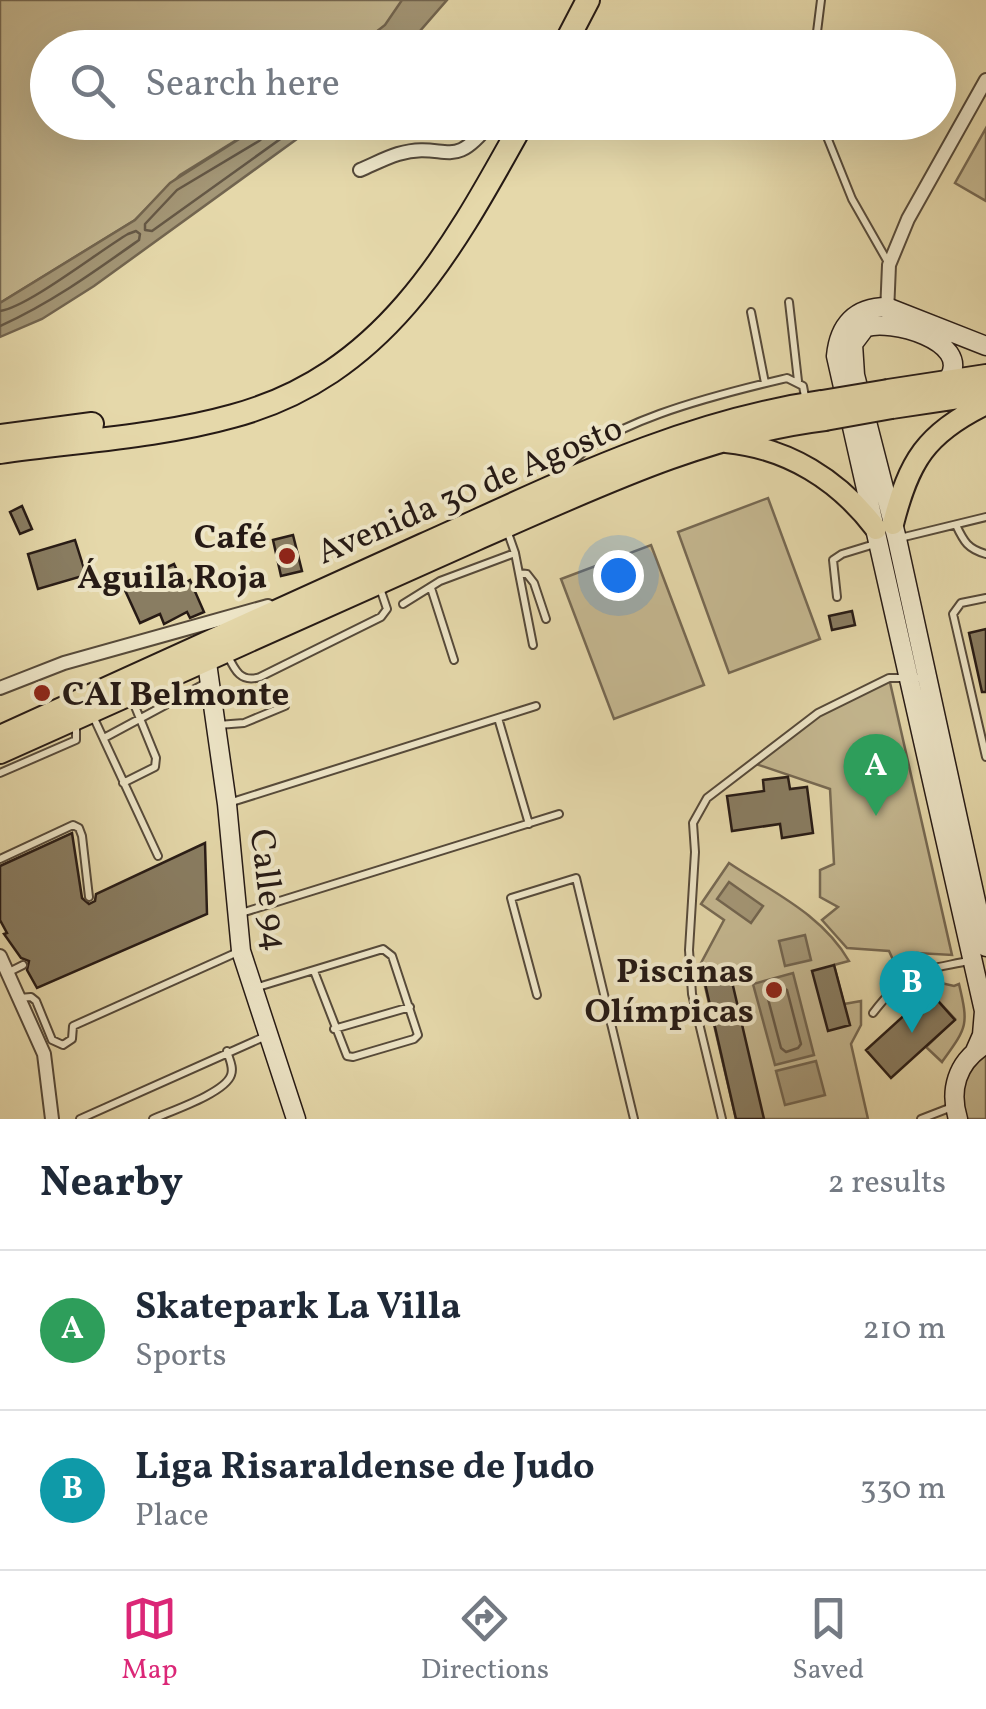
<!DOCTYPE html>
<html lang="en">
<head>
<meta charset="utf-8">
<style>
	:root { --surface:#fff; --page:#f2f2f3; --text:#1f2937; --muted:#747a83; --line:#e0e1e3; --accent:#db2777 }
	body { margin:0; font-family:Vollkorn,serif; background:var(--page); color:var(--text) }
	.you { position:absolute; left:618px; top:575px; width:35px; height:35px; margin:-25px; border:8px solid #fff; border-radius:50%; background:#1a73e8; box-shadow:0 0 0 15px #1a73e833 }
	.badge { display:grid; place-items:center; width:65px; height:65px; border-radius:50%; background:var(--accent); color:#fff; font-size:32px; font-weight:700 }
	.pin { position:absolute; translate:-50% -82px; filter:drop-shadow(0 2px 5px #0008) }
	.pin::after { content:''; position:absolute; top:52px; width:35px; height:30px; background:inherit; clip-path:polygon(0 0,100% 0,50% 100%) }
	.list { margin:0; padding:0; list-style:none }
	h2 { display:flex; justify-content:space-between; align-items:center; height:130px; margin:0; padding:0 40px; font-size:42px }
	h2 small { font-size:32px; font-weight:400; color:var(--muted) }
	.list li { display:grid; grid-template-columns:65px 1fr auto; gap:30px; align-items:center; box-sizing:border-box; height:160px; padding:0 40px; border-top:2px solid var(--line) }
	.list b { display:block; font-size:38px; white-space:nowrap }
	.list p { margin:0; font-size:32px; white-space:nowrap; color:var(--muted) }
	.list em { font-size:32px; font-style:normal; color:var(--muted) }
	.icon { flex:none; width:55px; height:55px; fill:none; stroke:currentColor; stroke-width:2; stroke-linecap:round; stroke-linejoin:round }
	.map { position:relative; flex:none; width:986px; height:1119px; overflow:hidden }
	.search { position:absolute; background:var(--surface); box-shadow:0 10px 40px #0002; left:30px; right:30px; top:30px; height:110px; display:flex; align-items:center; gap:25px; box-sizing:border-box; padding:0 35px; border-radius:55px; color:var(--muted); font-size:38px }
	.sheet { height:450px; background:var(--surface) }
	nav { display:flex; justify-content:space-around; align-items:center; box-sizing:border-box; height:140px; border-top:2px solid var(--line); background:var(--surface); font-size:28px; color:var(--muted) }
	nav a { display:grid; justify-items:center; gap:5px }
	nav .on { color:var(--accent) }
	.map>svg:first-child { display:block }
</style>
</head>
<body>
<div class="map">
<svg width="986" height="1119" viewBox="0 0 986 1119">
	<rect width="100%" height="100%" fill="#e5d8aa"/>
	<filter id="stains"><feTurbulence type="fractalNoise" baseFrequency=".002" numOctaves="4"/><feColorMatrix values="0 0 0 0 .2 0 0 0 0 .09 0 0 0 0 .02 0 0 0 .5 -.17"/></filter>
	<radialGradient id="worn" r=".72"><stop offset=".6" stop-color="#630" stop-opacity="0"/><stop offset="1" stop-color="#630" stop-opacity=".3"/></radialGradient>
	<path fill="#c5b891" stroke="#766953" stroke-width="2.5" d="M0,0H405L386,25L356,47L48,48V122L264,123L180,175L135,220L0,303Z
		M986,128V201L955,183Z
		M768,498L820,639L729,673L678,532Z
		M651,545L704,685L614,719L561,579Z
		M889,678L952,955L917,953L913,962L904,966L895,964L889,951L847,948L822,920L838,907L820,897V870L834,864L830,789L753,763L818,713Z
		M729,863C772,892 822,914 849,961L834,965L844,1004L861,1001V1025L851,1044L868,1119H736L700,965L724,920L701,904Z
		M928,980L954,986L959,984C969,1026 967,1027 942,1062L926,1047L955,1019L930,992L904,1015L900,1009L904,1001Z
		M986,1045V1119H959L954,1090Z"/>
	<path fill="#a49777" stroke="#726550" stroke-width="2.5" d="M402,0H447L406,47H357L385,25Z
		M266,122L319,123L94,286L42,319L0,337V303L135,220L170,183Z
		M729,882L763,906L751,923L717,899Z
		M805,935L811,960L785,966L779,941Z
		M793,973L814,1055L775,1065L753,984Z
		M816,1061L825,1095L785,1105L776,1071Z"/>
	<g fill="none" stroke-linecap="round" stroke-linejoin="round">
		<path stroke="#655846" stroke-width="2.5" d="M271,122L269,132L259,141L177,190L145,224V230L152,231L304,122
			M0,311C28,307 99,251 128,234L136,231L140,234L139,240C94,272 51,303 0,326
			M782,987L787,990L801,1044L798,1048L786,1052L781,1048L767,995L769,990Z"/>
	</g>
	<path fill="#897d62" stroke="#261a15" stroke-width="2.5" d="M22,506L32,529L20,534L10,512Z
		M293,535L302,571L281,576L273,540Z
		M75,540L86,575L38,589L28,554Z
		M174,564L183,584L190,580L204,612L190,618L187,612L164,624L160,614L140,623L124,588Z
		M852,611L855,625L832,630L829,616Z
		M986,629V692H982L969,633Z
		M788,777L790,789L807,787L813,833L782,838L780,824L732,831L727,796L764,791L763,780Z
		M72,833L82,898L89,904L95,901L96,894L205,843L207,914L37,988L27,970L29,961L21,958L4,934L7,933L0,920V866Z
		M834,965L850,1025L828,1031L812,971Z
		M730,973L764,1119H736L704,979Z
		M930,992L955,1020L891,1078L866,1050Z"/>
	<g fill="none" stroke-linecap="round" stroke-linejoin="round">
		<defs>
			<path id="lane" d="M815,48L821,0
				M821,122L852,199L889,264
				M789,302L798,381
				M751,312L765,383
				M560,477C592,423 728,392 787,378L803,386L806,402
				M956,525C964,542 968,549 986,554
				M508,533L515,553L533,645
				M900,538L986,517
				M519,573L527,574L534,583L546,619
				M431,588L454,660
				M837,597L833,560L842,554L878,543
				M986,598L961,603L953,614L986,757
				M403,604L440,581L515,553
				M227,654C235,671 241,683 260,677L381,617L387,609L379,585
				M92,714L158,856
				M498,718L529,824
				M218,725L244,723L285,706
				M104,738L208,682
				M0,773L76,740V723
				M123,783L155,767L156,758L132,699
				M232,802L536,706
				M0,859L73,825L79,828L82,836L89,897
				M238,914L559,814
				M9,972L23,965
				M258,987L383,949L392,956L418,1035L414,1039L353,1057L347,1056L314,971
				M537,995L511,898L576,878L634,1119
				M19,998L31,997L36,1001L52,1040L63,1045L72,1039L73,1026L240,951
				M873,1013C907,969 916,972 968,961
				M334,1029L410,1007
				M80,1119L266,1036
				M153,1119C171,1111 225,1093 231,1075C234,1067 229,1059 227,1051
				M722,1119L692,994L689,950L695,852L693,823L707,798L818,713L889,678H927
				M921,1119L952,1107"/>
			<path id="street" d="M360,170C372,165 385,158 398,154C447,140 451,174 491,122
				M887,313L889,265L908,219L986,80
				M0,688L64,663L268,606
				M0,956L44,1054L52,1119"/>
			<path id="secondary" d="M942,382L949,378C972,341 889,318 865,328L853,344L855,375L897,539L986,947
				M207,663L227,804L241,951L296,1119
				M975,1051L982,1035L984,1011L836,356C839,325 855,307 887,307L986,346
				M958,1119C949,1090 957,1063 983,1046"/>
			<path id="primary" d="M888,390L986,375
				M892,408L986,394
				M726,442C788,448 839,480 876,529
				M893,524C909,461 926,433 986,404
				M0,736C141,673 281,607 423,544C553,486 680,421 822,401
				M0,753C159,683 317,610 476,540C589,491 702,435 825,420"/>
			<path id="highway" d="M563,48L588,0
				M0,436L92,424
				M0,452C77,441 158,437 233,416C385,375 452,250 523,122"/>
		</defs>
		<use href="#lane" stroke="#564a3a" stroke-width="10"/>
		<use href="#street" stroke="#564a3a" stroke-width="16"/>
		<use href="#secondary" stroke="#261a15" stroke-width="21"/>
		<use href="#primary" stroke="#261a15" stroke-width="24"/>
		<use href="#highway" stroke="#261a15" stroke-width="26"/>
		<use href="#lane" stroke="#eee6c8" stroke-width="6"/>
		<use href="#street" stroke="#eee6c8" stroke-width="12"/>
		<use href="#secondary" stroke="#eee6c8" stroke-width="18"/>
		<use href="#primary" stroke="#e5d8aa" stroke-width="20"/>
		<use href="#highway" stroke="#e5d8aa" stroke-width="22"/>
		<defs>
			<path id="primary-bridge" d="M822,401L888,390
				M825,420L892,408"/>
		</defs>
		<use href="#primary-bridge" stroke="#261a15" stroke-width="24" stroke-linecap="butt"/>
		<use href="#primary-bridge" stroke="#e5d8aa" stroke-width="20"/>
	</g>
	<g fill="#8f2418" stroke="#eee6c8" stroke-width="4">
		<circle cx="287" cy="556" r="10"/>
		<circle cx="42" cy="693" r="10"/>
		<circle cx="774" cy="990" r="10"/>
	</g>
	<g text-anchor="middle" stroke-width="8" stroke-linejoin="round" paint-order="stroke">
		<g font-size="35" fill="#261a15" stroke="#eee6c8">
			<text transform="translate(469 489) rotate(-23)" y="12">Avenida 30 de Agosto</text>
			<text transform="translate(270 890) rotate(83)" y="12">Calle 94</text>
		</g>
		<g font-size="35" font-weight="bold" fill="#261a15" stroke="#eee6c8" text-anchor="end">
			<text x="267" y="548">Café<tspan x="267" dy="40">Águila Roja</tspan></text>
			<text x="62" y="705" text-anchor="start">CAI Belmonte</text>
			<text x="754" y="982">Piscinas<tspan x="754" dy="40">Olímpicas</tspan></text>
		</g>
	</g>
	<rect width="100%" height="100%" filter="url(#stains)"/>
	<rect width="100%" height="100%" fill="url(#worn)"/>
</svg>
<div class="you"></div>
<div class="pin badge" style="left:876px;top:816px;background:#2e9e5b">A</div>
<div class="pin badge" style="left:912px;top:1033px;background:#0f9aa8">B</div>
<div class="search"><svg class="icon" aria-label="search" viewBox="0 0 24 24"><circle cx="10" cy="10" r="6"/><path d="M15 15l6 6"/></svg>Search here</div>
</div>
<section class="sheet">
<h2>Nearby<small>2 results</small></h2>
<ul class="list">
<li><span class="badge" style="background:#2e9e5b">A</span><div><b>Skatepark La Villa</b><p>Sports</p></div><em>210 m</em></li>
<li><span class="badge" style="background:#0f9aa8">B</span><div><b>Liga Risaraldense de Judo</b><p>Place</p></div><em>330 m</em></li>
</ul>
</section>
<nav>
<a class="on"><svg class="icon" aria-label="map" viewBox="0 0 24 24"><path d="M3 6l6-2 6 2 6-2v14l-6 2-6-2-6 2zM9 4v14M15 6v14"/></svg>Map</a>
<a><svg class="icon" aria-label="directions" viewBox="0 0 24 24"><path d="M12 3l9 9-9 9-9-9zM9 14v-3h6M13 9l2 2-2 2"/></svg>Directions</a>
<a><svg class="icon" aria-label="saved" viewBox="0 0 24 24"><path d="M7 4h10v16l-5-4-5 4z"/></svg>Saved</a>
</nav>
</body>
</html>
